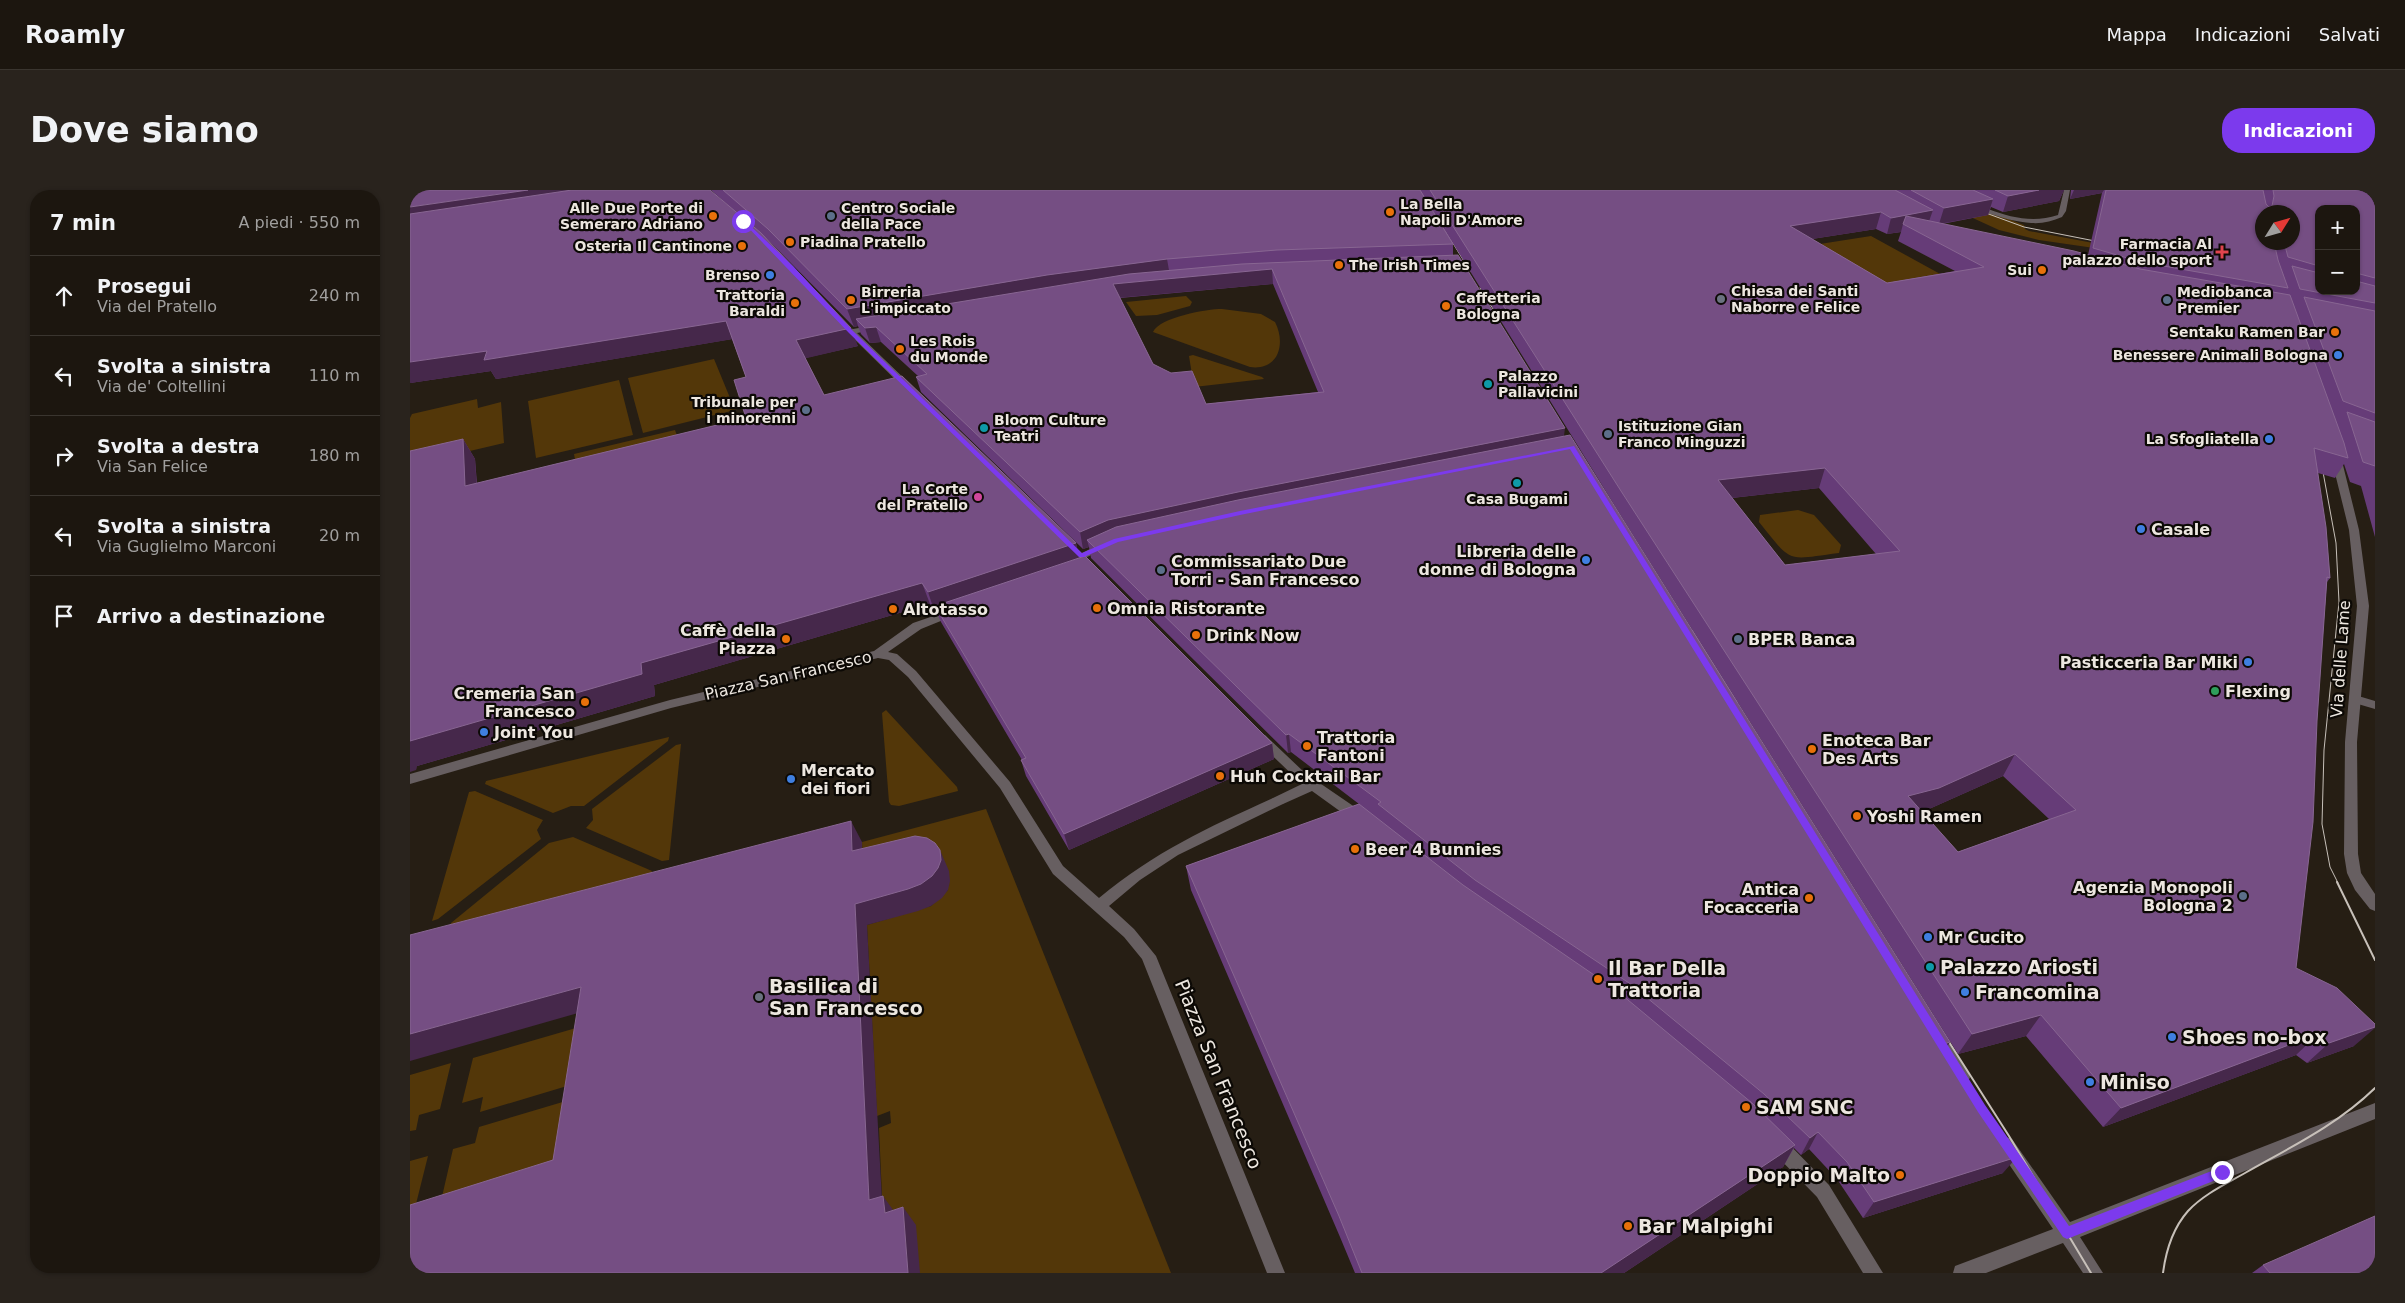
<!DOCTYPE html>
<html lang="it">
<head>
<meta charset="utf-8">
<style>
	:root { --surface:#1c160f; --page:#29231d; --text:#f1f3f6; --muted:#a09f9e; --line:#3a352f; --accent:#7c3aed }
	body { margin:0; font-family:"DejaVu Sans",sans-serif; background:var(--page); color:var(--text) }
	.controls { position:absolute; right:15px; top:15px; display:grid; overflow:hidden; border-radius:10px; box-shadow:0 1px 4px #0004 }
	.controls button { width:45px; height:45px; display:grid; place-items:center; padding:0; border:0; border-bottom:1px solid var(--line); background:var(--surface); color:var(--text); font:25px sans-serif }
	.compass { position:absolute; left:1845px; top:15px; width:45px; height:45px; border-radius:50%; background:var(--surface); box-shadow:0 1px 4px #0004; rotate:53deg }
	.stop { position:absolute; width:15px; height:15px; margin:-11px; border:4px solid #7c3aed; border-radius:50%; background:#fff }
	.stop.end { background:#7c3aed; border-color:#fff; box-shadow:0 1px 5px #0008 }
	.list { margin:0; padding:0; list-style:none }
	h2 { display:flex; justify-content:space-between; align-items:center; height:65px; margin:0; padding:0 20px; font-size:21px }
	h2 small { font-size:16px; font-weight:400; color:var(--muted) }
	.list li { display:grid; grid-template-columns:32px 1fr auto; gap:15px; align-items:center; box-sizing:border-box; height:80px; padding:0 20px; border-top:1px solid var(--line) }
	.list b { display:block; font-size:19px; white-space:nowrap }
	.list p { margin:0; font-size:16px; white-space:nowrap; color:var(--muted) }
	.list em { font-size:16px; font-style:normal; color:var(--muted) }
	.icon { flex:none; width:28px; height:28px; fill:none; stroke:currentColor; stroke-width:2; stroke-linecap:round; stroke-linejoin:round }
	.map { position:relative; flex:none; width:1965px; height:1083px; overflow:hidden; border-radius:20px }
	header { display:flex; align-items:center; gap:30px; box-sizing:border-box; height:70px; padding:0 25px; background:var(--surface); border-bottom:1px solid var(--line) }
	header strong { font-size:24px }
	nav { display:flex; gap:28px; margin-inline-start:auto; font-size:18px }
	.intro { display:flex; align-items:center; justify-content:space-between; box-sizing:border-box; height:120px; padding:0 30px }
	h1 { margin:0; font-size:35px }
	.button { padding:12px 22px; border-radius:20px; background:var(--accent); color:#fff; font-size:18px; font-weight:700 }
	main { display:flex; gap:30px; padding:0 30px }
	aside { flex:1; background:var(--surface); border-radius:20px; box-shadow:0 1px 4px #0004 }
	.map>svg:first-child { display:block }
</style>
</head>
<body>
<header>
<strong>Roamly</strong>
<nav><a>Mappa</a><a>Indicazioni</a><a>Salvati</a></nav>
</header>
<div class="intro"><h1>Dove siamo</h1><a class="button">Indicazioni</a></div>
<main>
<aside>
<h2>7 min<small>A piedi · 550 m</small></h2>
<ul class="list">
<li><svg class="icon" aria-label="ahead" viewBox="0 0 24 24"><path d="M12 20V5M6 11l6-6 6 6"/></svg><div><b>Prosegui</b><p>Via del Pratello</p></div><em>240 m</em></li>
<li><svg class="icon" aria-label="left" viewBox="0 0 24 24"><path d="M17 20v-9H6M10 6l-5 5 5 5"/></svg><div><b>Svolta a sinistra</b><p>Via de' Coltellini</p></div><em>110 m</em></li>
<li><svg class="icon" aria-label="right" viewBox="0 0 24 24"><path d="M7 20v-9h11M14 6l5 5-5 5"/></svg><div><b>Svolta a destra</b><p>Via San Felice</p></div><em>180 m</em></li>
<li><svg class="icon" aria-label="left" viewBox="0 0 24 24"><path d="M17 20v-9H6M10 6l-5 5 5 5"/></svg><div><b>Svolta a sinistra</b><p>Via Guglielmo Marconi</p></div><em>20 m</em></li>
<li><svg class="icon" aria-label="arrive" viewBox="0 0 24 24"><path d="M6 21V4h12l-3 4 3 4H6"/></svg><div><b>Arrivo a destinazione</b></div></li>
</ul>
</aside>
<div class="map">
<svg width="1965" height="1083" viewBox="0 0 1965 1083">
	<rect width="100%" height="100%" fill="#261e14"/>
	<path fill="#533709" d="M1545,8L1614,35L1615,39L1619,41L1801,75L1629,50L1589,40L1554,24Z
		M1461,46L1543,91L1475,103L1397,56Z
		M776,106L782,112L780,116L747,125L726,126L716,112Z
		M812,119L851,124L865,132C876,153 869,181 840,177L743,142C750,127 797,119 812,119Z
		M783,165L852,187L854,189L784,197L779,166Z
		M304,169L325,220L233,243L218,188Z
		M209,190L223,245L126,268L118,211Z
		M67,209L68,218L91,212L94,253L0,275V228L2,224Z
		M265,240L272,260L168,286L164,264Z
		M1388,320L1404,325L1431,355L1429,363C1375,370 1383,374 1349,332L1350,325Z
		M476,520L547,597L548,601L489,616L481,615L479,612L472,523Z
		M259,547L258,551L174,616H161L143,623L75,594L76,591Z
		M271,554L259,670L252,671L176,638L183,630L182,619L266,555Z
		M65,601L133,630L127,640L131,649L28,729L22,731L59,602Z
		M576,619L761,1083H510L473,1029L469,938L481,933L480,921L467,926L457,735L521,716L538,700L453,683L452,652Z
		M163,647L242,681L241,684L40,737L41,733L139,653Z
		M166,838L157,896L70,922L73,907L52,913L63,868Z
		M41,873L30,919L9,925L6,940L0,941V885Z
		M156,911L146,975L31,1011L43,959L65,953L69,937Z
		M18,966L5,1018L0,1020V971Z"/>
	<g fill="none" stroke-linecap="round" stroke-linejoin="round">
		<path fill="#675f61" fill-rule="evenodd" d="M466,135L470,137L469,139L447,143L502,196V200H496L434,139L438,137L443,139Z
			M1945,505L1965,511V519L1941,512L1939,509Z
			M851,544L855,545L895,583L955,624L957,628L955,632H945L902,601L873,614H863L861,611L863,608L892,594L847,551L845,548L847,545Z
			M1367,946L1373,948L1419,995L1473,1083H1453L1407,1007L1361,960L1358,954L1361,948Z"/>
		<path fill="#675f61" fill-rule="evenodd" d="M1529,0H1537C1571,16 1609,38 1648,25L1654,0H1660L1656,21L1652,27C1642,31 1632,34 1621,33C1597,32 1548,14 1529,0Z
			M694,352L698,353V357L675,368H667L666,366Z
			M544,419L550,422L548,424L511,439L478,462L487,464L506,481L600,592L653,676L689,708C746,661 797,638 863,608H873L875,611L873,614L768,665L730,690L699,716L724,739L746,766L875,1083H857L732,769L714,747L643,684L590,598L498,487L479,470L468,468L261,518L0,594V584L260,510L464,461L503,433Z"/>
		<path fill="#675f61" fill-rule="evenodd" d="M1925,260L1930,263L1949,340L1959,416L1947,552L1948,664L1951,683L1965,704V721L1960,719L1945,700L1937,683L1934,664L1935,552L1947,416L1939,340L1920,263Z
			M1527,840L1533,842L1558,882L1560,887L1558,892L1552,895L1546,892L1521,852L1519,847L1521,842Z
			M1965,913V929L1670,1047L1693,1083H1673L1653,1053L1576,1083H1543L1545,1076L1643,1039L1590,961L1587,955L1590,949L1596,947L1602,949L1660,1032Z"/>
		<path stroke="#c7c0b9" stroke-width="1" d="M1565,19L1614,37L1695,53
			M1030,32L1060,81
			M1070,98L1090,130
			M1911,271L1926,353L1929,412L1914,560L1912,634L1920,677L1928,693
			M1282,440L1327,512"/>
		<path stroke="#c7c0b9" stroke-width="2" d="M1927,692L1965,770
			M1532,841L1599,946L1681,1083
			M1753,1083C1756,1060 1763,1038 1778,1021C1794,1004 1816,994 1835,983C1881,957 1927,935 1965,898"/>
	</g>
	<path fill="#663c78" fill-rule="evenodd" d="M301,0H1010L1043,54V65L1154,247L1540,852L1535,861L1593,983L1453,1028L1427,989L1399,959L1391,965L1384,958L1373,977L1214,1083H945L930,1047L781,700L776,676L949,614L881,562L878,563L681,368L679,357L673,359L511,202L506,187L508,186L471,152L460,153L451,144L448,136L444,137L364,56L356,48L448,156L395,168L414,205L666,353L669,368L862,553L864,569L659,660L616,586L611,570H612L531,432L527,423H525L520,414L244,495L245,506L7,576L6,580L53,249L65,269L67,294L336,228V187L322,149L86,189L81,181L0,193L322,19ZM863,94L908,202L796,214L743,174L710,108Z
		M1010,0H1654L1649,11L1593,22L1581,17L1578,25L1532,34L1678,65L1692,3L1660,9L1661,0H1965V347L1951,296L1940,292L1934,274L1925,288L1908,283L1920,388L1917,392L1886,778L1944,856L1897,873L1886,865L1693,937L1616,846L1548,864L1208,321ZM1909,19H1946V101H1909ZM1852,22H1882V52H1852ZM1466,39L1477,44L1491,42L1488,51L1545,81L1477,93L1402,49ZM1409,298L1466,364L1375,375L1322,308ZM1593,586L1639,629L1548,662L1511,621L1519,619Z
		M1853,1075L1965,1083H1842Z"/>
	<path fill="#46284b" d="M118,0H234L0,35V17Z
		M1629,0H1654L1649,11L1593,22L1598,6Z
		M1664,0H1694L1692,3L1660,9Z
		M1583,9L1578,25L1529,34L1534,18Z
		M1523,20L1517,37L1493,34L1491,42L1477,44L1481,28Z
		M1471,22L1466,39L1376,53L1380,36Z
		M757,69L760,86L862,79L863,94L706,108L446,129L448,136L444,137L437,119L637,85Z
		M316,131L323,149L86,189L81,181L0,193V172L77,161Z
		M466,137L471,152L460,153L455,138Z
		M441,138L448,156L393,169L386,150Z
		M1155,238L1153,254L677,350L679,357L673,359L670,342L698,330L828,302Z
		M53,249L65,269L68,317L55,296Z
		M1415,278L1409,298L1303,310L1308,290Z
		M666,353L671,374L525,416L527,423H525L518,402Z
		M512,393L520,414L244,495L245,506L7,576L6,580L0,582V551L231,473Z
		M879,544L881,562L878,563L876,545Z
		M862,553L864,569L659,660L654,644Z
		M1605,564L1593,586L1519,619L1488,628L1498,606Z
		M441,631L452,652L453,683L442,661Z
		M530,660L539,681L540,691L538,700L532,708L521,716L508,721L457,735L473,1029L459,1010L445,714Z
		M171,797L189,817L0,871V844Z
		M1631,825L1616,846L1548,864L1562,844Z
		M1965,837V838L1944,856L1897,873L1919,853Z
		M1908,844L1886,865L1693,937L1711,918Z
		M1540,852L1529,870L1531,855Z
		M1408,942L1399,959L1391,965L1400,948Z
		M1385,955L1373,977L1214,1083H1191Z
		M1607,967L1593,983L1453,1028L1464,1012Z
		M473,1006L486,1024L475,1023Z
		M493,1017L506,1035L510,1083H498Z"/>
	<path fill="#754e83" stroke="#886692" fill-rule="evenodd" d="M0,0H118L0,17Z
		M162,0H300L351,43L441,138L386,150L414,205L492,186L666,353L518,402L512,393L231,473L232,484L0,551V261L53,249L55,296L336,228L324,190L336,187L316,131L74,170L77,161L0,172V24Z
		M313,0H1010L1043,54L867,60L757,69L637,85L437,119L358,39Z
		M1020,0H1485L1523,20L1481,28L1471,22L1380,36L1477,93L1574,77L1493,34L1496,26L1664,61L1730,79L1880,105L1934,253L1938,268L1904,258L1916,337L1920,388L1917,387L1907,531L1903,632L1886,778L1927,798L1965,834V837L1919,853L1908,844L1711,918L1631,825L1562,844L1211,301ZM1415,278L1490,361L1375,375L1308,290ZM1605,564L1666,620L1548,662L1498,606L1529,598Z
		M1501,0H1563L1583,9L1534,18Z
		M1585,0H1629L1598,6Z
		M1696,0H1853L1856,14L1859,17L1862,16L1864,6L1863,0H1965V88L1946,83V19H1909V76L1878,67L1874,52H1882V22H1852V52H1864L1868,70L1878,98L1731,72L1683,58Z
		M1048,65L1155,238L828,302L698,330L670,342L506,187L517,184L466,137L455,138L446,129L719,84L832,74ZM862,79L914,202L796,214L782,181L761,183L743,174L703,94Z
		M1882,76L1909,83V101H1946V91L1965,96V113L1890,99Z
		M1894,107L1965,121V223L1933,211Z
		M1937,222L1965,232V276L1953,272Z
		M1160,245L1540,852L1531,855L1607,967L1464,1012L1437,972L1408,942L1400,948L1354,904L1219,793L1065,690L968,614L971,612L879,544L876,545L677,350L706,337L828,310Z
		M675,366L862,553L654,644L611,570L616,568L525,416Z
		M949,614L1053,695L1206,800L1342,913L1385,955L1191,1083H952L929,1026L776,676Z
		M441,631L442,661L505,646L517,648L525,653L530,660L531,670L528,678L522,686L511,694L498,699L445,714L459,1010L473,1006L475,1023L493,1017L498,1083H0V1015L143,970L171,797L0,844V745Z
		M1965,1026V1083H1860L1853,1075Z"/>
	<path fill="#7c3aed" d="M331,30H334L383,76L443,141L672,363L704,349L830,321L1164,256L1575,915L1659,1036L1812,977L1816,979V986L1657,1049L1653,1047L1568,922L1160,259L830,325L708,352L674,367H669L439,143Z"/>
	<g fill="#e8710a" stroke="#0c0905" stroke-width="2">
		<circle cx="980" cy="22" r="5"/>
		<circle cx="303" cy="26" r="5"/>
		<circle cx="380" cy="52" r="5"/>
		<circle cx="332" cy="56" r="5"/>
		<circle cx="929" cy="75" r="5"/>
		<circle cx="1632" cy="80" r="5"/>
		<circle cx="441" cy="110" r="5"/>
		<circle cx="385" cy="113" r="5"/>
		<circle cx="1036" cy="116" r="5"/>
		<circle cx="1925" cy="142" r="5"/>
		<circle cx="490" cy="159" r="5"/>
		<circle cx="687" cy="418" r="5"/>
		<circle cx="483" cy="419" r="5"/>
		<circle cx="786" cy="445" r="5"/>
		<circle cx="376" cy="449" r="5"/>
		<circle cx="175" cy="512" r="5"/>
		<circle cx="897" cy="556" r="5"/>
		<circle cx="1402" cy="559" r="5"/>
		<circle cx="810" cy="586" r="5"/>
		<circle cx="1447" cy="626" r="5"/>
		<circle cx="945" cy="659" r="5"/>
		<circle cx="1399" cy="708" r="5"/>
		<circle cx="1188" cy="789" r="5"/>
		<circle cx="1336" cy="917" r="5"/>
		<circle cx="1490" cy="985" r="5"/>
		<circle cx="1218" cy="1036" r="5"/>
	</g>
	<g fill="#5c6f8a" stroke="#0c0905" stroke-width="2">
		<circle cx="421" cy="26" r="5"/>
		<circle cx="1757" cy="110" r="5"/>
		<circle cx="396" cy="220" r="5"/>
		<circle cx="1198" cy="244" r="5"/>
		<circle cx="751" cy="380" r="5"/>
		<circle cx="1328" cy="449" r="5"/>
		<circle cx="1833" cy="706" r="5"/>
	</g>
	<path fill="#e0444e" stroke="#0c0905" stroke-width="2" d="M1809.5 54.5h5v5h5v5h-5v5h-5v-5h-5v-5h5z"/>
	<g fill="#3f7fe0" stroke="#0c0905" stroke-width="2">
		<circle cx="360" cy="85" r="5"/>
		<circle cx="1928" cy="165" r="5"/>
		<circle cx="1859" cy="249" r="5"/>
		<circle cx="1731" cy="339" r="5"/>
		<circle cx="1176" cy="370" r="5"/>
		<circle cx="1838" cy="472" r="5"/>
		<circle cx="74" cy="542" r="5"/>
		<circle cx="381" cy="589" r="5"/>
		<circle cx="1518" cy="747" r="5"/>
		<circle cx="1555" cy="802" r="5"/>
		<circle cx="1762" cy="847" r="5"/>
		<circle cx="1680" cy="892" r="5"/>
	</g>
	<g fill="#6b7280" stroke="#0c0905" stroke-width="2">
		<circle cx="1311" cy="109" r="5"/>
		<circle cx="349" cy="807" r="5"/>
	</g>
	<g fill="#0f9aa8" stroke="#0c0905" stroke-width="2">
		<circle cx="1078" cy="194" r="5"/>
		<circle cx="574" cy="238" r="5"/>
		<circle cx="1107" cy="293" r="5"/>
		<circle cx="1520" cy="777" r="5"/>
	</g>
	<circle fill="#d1479c" stroke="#0c0905" stroke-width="2" cx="568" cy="307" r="5"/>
	<circle fill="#2e9e5b" stroke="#0c0905" stroke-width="2" cx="1805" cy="501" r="5"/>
	<g text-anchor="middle" stroke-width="4.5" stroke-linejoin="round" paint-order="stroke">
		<g font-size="14" font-weight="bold" fill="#ede7e0" stroke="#0c0905" text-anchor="start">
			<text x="990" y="19">La Bella<tspan x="990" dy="16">Napoli D'Amore</tspan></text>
			<text x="293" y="23" text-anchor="end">Alle Due Porte di<tspan x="293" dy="16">Semeraro Adriano</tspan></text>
			<text x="431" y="23">Centro Sociale<tspan x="431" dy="16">della Pace</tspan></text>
			<text x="390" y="57">Piadina Pratello</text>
			<text x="1802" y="59" text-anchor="end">Farmacia Al<tspan x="1802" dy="16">palazzo dello sport</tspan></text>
			<text x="322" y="61" text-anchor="end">Osteria Il Cantinone</text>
			<text x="939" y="80">The Irish Times</text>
			<text x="1622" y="85" text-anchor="end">Sui</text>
			<text x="350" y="90" text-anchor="end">Brenso</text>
			<text x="1321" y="106">Chiesa dei Santi<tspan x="1321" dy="16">Naborre e Felice</tspan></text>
			<text x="451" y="107">Birreria<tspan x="451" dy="16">L'impiccato</tspan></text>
			<text x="1767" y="107">Mediobanca<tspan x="1767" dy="16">Premier</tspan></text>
			<text x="375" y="110" text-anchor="end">Trattoria<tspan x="375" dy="16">Baraldi</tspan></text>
			<text x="1046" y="113">Caffetteria<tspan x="1046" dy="16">Bologna</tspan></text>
			<text x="1915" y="147" text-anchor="end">Sentaku Ramen Bar</text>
			<text x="500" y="156">Les Rois<tspan x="500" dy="16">du Monde</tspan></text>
			<text x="1918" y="170" text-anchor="end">Benessere Animali Bologna</text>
			<text x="1088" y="191">Palazzo<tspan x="1088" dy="16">Pallavicini</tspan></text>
			<text x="386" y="217" text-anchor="end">Tribunale per<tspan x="386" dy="16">i minorenni</tspan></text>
			<text x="584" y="235">Bloom Culture<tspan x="584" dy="16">Teatri</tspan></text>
			<text x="1208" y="241">Istituzione Gian<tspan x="1208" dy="16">Franco Minguzzi</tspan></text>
			<text x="1849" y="254" text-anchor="end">La Sfogliatella</text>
			<text x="558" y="304" text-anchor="end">La Corte<tspan x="558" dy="16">del Pratello</tspan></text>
			<text x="1107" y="314" text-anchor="middle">Casa Bugami</text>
		</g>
		<g font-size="16" font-weight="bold" fill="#ede7e0" stroke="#0c0905" text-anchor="start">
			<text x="1741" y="345">Casale</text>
			<text x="1166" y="367" text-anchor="end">Libreria delle<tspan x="1166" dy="18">donne di Bologna</tspan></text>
			<text x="761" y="377">Commissariato Due<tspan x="761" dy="18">Torri - San Francesco</tspan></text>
			<text x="697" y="424">Omnia Ristorante</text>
			<text x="493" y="425">Altotasso</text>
			<text x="366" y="446" text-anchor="end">Caffè della<tspan x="366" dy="18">Piazza</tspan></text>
			<text x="796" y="451">Drink Now</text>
			<text x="1338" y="455">BPER Banca</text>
			<text x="1828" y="478" text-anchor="end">Pasticceria Bar Miki</text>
			<text x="1815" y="507">Flexing</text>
			<text x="165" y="509" text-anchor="end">Cremeria San<tspan x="165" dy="18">Francesco</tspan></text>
			<text x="84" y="548">Joint You</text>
			<text x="907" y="553">Trattoria<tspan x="907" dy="18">Fantoni</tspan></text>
			<text x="1412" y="556">Enoteca Bar<tspan x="1412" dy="18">Des Arts</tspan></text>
			<text x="391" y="586">Mercato<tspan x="391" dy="18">dei fiori</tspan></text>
			<text x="820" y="592">Huh Cocktail Bar</text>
			<text x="1457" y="632">Yoshi Ramen</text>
			<text x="955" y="665">Beer 4 Bunnies</text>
			<text x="1823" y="703" text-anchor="end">Agenzia Monopoli<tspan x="1823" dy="18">Bologna 2</tspan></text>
			<text x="1389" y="705" text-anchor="end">Antica<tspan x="1389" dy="18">Focacceria</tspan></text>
			<text x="1528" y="753">Mr Cucito</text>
		</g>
		<g font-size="16" fill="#ede7e0" stroke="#0c0905">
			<text transform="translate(1930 469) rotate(-86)" y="6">Via delle Lame</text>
			<text transform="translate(378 485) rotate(-13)" y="6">Piazza San Francesco</text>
		</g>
		<g font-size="19" font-weight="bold" fill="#ede7e0" stroke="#0c0905" text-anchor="start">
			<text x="1530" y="784">Palazzo Ariosti</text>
			<text x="1198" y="785">Il Bar Della<tspan x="1198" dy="22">Trattoria</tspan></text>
			<text x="359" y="803">Basilica di<tspan x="359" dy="22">San Francesco</tspan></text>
			<text x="1565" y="809">Francomina</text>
			<text x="1772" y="854">Shoes no-box</text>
			<text x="1690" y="899">Miniso</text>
			<text x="1346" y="924">SAM SNC</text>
			<text x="1480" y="992" text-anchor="end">Doppio Malto</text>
			<text x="1228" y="1043">Bar Malpighi</text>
		</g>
		<g font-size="19" fill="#ede7e0" stroke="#0c0905">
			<text transform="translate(809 884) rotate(68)" y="7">Piazza San Francesco</text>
		</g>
	</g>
</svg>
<div class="controls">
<button>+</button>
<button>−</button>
</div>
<svg class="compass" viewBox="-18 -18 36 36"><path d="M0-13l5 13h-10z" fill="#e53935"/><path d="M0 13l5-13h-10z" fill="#a09f9e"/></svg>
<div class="stop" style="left:333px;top:31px"></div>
<div class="stop end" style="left:1812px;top:982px"></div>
</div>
</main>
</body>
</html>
